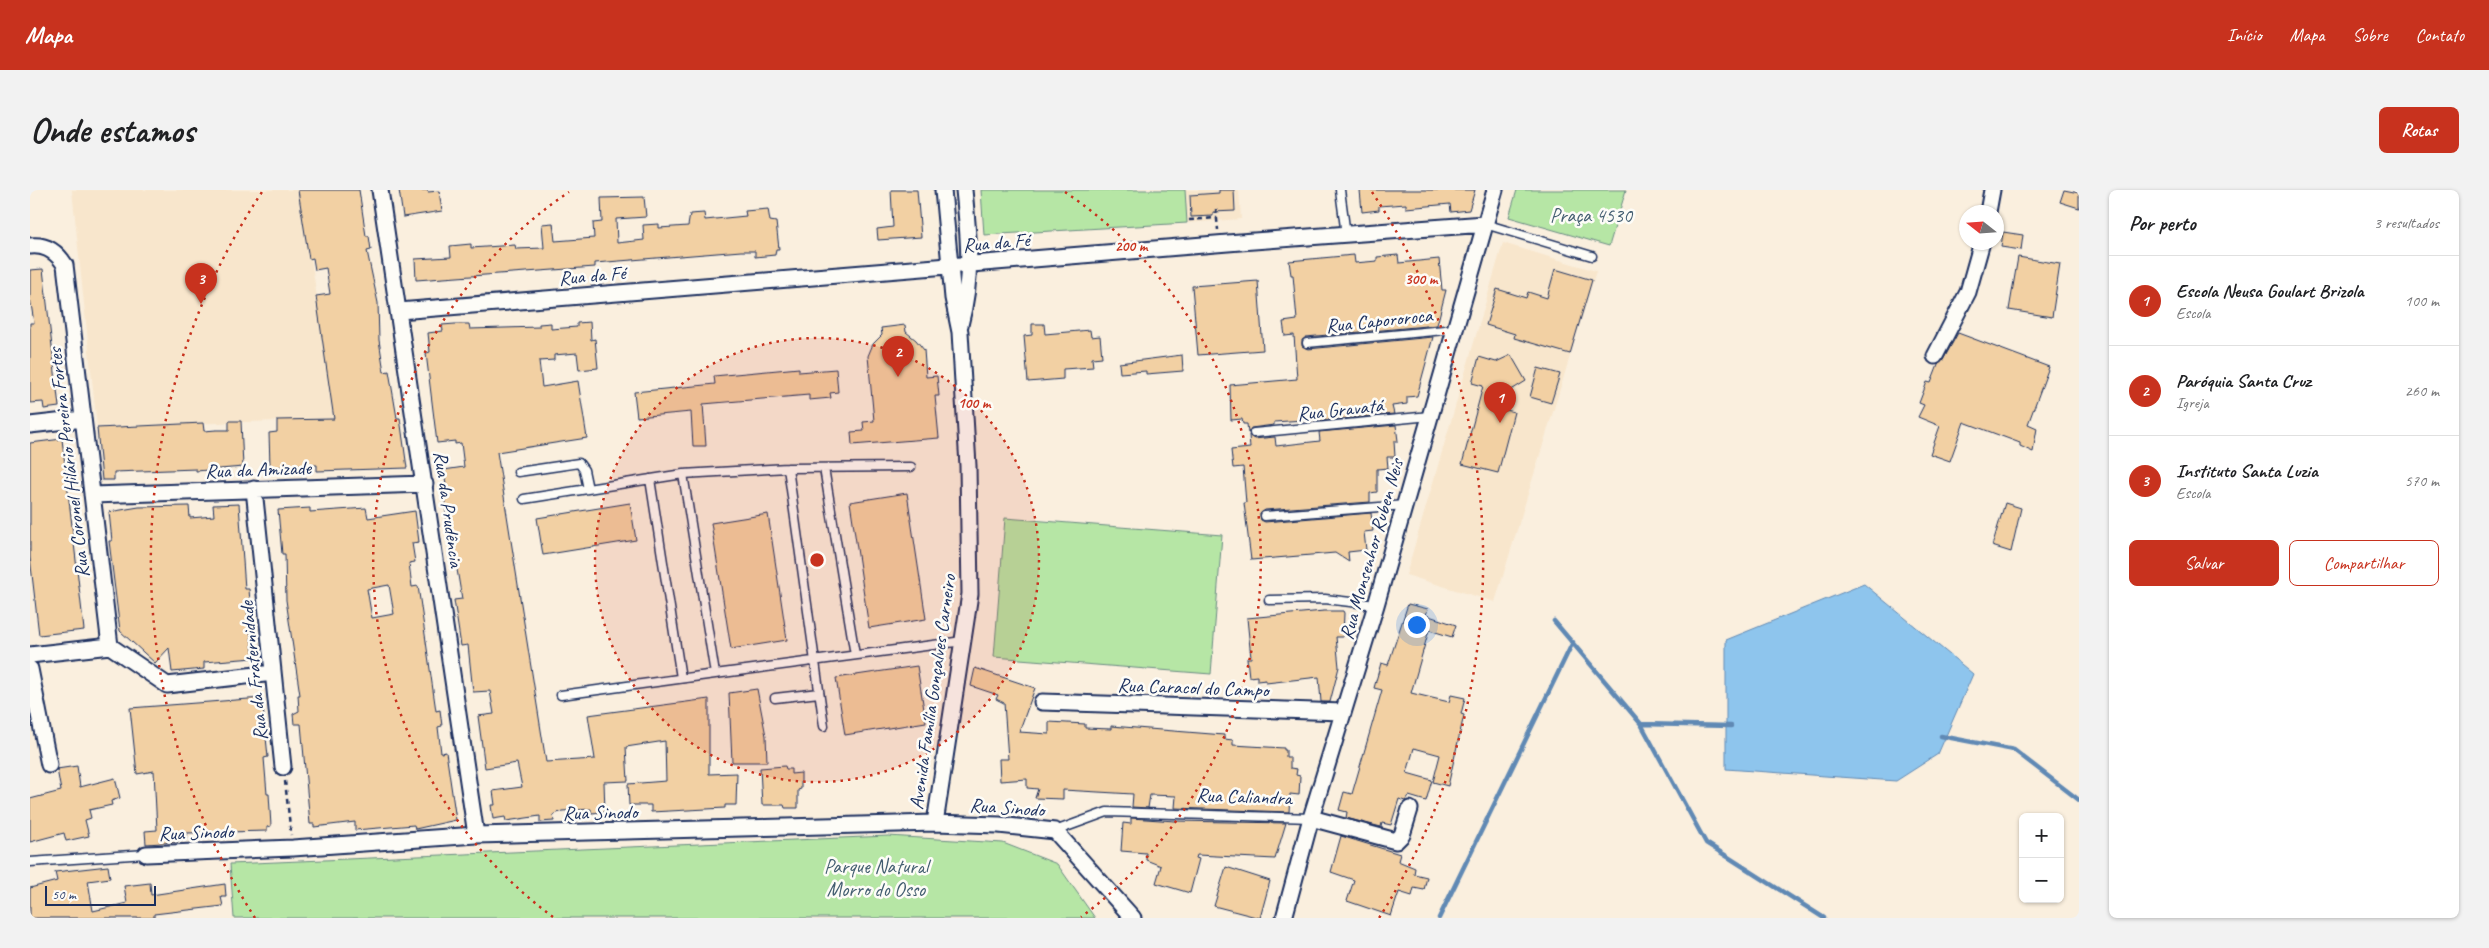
<!DOCTYPE html>
<html lang="pt">
<head>
<meta charset="utf-8">
<style>
	:root { --surface:#fff; --page:#f2f2f2; --text:#202124; --muted:#757577; --line:#e0e0e0; --accent:#c8321e }
	body { margin:0; font-family:Caveat,sans-serif; background:var(--page); color:var(--text) }
	.controls { position:absolute; right:15px; bottom:15px; display:grid; overflow:hidden; border-radius:8px; box-shadow:0 1px 4px #0004 }
	.controls button { width:45px; height:45px; display:grid; place-items:center; padding:0; border:0; border-bottom:1px solid var(--line); background:var(--surface); color:var(--text); font:25px sans-serif }
	.compass { position:absolute; left:1929px; top:15px; width:45px; height:45px; border-radius:50%; background:var(--surface); box-shadow:0 1px 4px #0004; rotate:287deg }
	.scale { position:absolute; left:15px; bottom:12px; width:111px; box-sizing:border-box; padding-left:5px; border:2px solid #1b2f5e; border-top:0; font-size:14px; line-height:18px; white-space:nowrap; color:#1b2f5e; -webkit-text-stroke:4px #fdfcf7; paint-order:stroke }
	.you { position:absolute; left:1386px; top:434px; width:18px; height:18px; margin:-12px; border:4px solid #fff; border-radius:50%; background:#1a73e8; box-shadow:0 0 0 8px #1a73e833 }
	.badge { display:grid; place-items:center; width:32px; height:32px; border-radius:50%; background:var(--accent); color:#fff; font-size:16px; font-weight:700 }
	.pin { position:absolute; translate:-50% -41px; filter:drop-shadow(0 1px 2px #0008) }
	.pin::after { content:''; position:absolute; top:26px; width:18px; height:15px; background:inherit; clip-path:polygon(0 0,100% 0,50% 100%) }
	.list { margin:0; padding:0; list-style:none }
	h2 { display:flex; justify-content:space-between; align-items:center; height:65px; margin:0; padding:0 20px; font-size:21px }
	h2 small { font-size:16px; font-weight:400; color:var(--muted) }
	.list li { display:grid; grid-template-columns:32px 1fr auto; gap:15px; align-items:center; box-sizing:border-box; height:90px; padding:0 20px; border-top:1px solid var(--line) }
	.list b { display:block; font-size:19px; white-space:nowrap }
	.list p { margin:0; font-size:16px; white-space:nowrap; color:var(--muted) }
	.list em { font-size:16px; font-style:normal; color:var(--muted) }
	.actions { display:flex; gap:10px; padding:15px 20px }
	.actions a { flex:1; padding:11px 0; border:1px solid var(--accent); border-radius:8px; text-align:center; font-size:18px; color:var(--accent) }
	.actions .main { background:var(--accent); color:#fff }
	.map { position:relative; flex:none; width:2049px; height:728px; overflow:hidden; border-radius:8px }
	header { display:flex; align-items:center; gap:30px; box-sizing:border-box; height:70px; padding:0 25px; background:var(--accent); color:#fff }
	header strong { font-size:24px }
	nav { display:flex; gap:28px; margin-inline-start:auto; font-size:18px }
	.intro { display:flex; align-items:center; justify-content:space-between; box-sizing:border-box; height:120px; padding:0 30px }
	h1 { margin:0; font-size:35px }
	.button { padding:12px 22px; border-radius:8px; background:var(--accent); color:#fff; font-size:18px; font-weight:700 }
	main { display:flex; gap:30px; padding:0 30px }
	aside { flex:1; background:var(--surface); border-radius:8px; box-shadow:0 1px 4px #0004 }
	.map>svg:first-child { display:block }
</style>
</head>
<body>
<header>
<strong>Mapa</strong>
<nav><a>Início</a><a>Mapa</a><a>Sobre</a><a>Contato</a></nav>
</header>
<div class="intro"><h1>Onde estamos</h1><a class="button">Rotas</a></div>
<main>
<div class="map">
<svg width="2049" height="728" viewBox="0 0 2049 728">
	<rect width="100%" height="100%" fill="#faefde"/>
	<filter id="ink" filterUnits="userSpaceOnUse"><feTurbulence type="fractalNoise" baseFrequency=".02" numOctaves="2"/><feDisplacementMap in="SourceGraphic" scale="10" xChannelSelector="R" yChannelSelector="G"/><feConvolveMatrix kernelMatrix="1 2 1 2 8 2 1 2 1" color-interpolation-filters="sRGB"/></filter>
	<g filter="url(#ink)">
		<path fill="#f8e6cc" d="M42,0H271L305,229L67,237Z
			M1155,0H1209L1211,29L1157,33Z
			M1473,53L1566,81L1465,412L1376,385Z"/>
		<path fill="#b6e6a5" stroke="#688a82" d="M951,0H1155L1157,33L954,45Z
			M1487,0H1596L1579,56L1479,27Z
			M975,328L1192,345L1181,484L964,467Z
			M858,646L973,653L1027,674L1065,728H204L200,674Z"/>
		<path fill="#8ec5ed" stroke="#6089b4" d="M1834,394L1943,484L1908,564L1866,591L1696,579V450Z"/>
		<g fill="none" stroke-linecap="round" stroke-linejoin="round">
			<path stroke="#6089b4" stroke-width="4.5" d="M1524,431L1611,534L1676,653L1794,728
				M1611,534L1701,536
				M1911,546L1984,560L2049,610
				M1409,728L1543,452"/>
		</g>
		<path fill="#f2d0a3" stroke="#1b2f5e" fill-rule="evenodd" d="M268,0H329L336,46H339L341,60L337,61L348,113L349,150L354,182L359,181L367,228H370L377,278L287,281V275L240,277L239,243L247,242V230L304,229L286,106L300,104L296,78L285,80L283,68L279,69Z
			M369,0H397L398,2L409,1L412,21L373,27Z
			M861,0H887L891,47L848,50L847,39L863,37Z
			M1189,0H1204L1205,21L1183,22V26L1161,27L1160,5L1189,3Z
			M1330,0H1445L1439,20L1421,22L1420,14L1376,18V14L1349,16V20L1332,22Z
			M2034,0L2049,3V18L2030,12Z
			M614,7L616,27L586,29L587,53L614,50L613,35L629,34V38L658,36L660,24L674,23L675,30L716,26L715,21L738,19L740,31L746,32L749,59H746L745,65L725,67V61H711L565,73V77L386,90L385,69L421,67L420,56L441,54V58L485,55L486,59L514,58L512,34L523,33L525,51L564,48L563,33L572,32L571,8Z
			M1973,42L1993,45L1991,60L1971,57Z
			M1324,65L1325,73L1347,71V67L1368,65L1369,73L1409,69L1412,100H1416L1407,135L1276,147L1272,150V156L1278,159L1403,147L1387,206L1377,207V214L1362,216L1364,224L1288,231V229L1244,232V235L1221,238L1218,243L1217,234H1213L1212,229L1201,230L1200,195L1267,189L1264,145L1255,146L1253,132L1267,130L1263,85H1261L1259,71Z
			M1988,67L2030,74L2022,127L1979,120Z
			M13,79L29,217L14,219L13,212L0,213V133H4L0,107V80Z
			M1525,79L1562,90L1540,164L1484,148L1485,144L1456,135L1467,99L1496,108L1498,102L1517,108Z
			M1228,91L1233,160L1168,165L1162,96Z
			M560,132L561,150L565,149L568,178L549,180L547,163L524,165V170L509,171L512,197L548,191L557,248L467,262L516,572L565,569L558,525L679,509V584L707,583L706,615H695V618L621,622V615H599L598,594L636,591L635,551L596,557L598,591L574,592L575,622L561,623V619L532,621L523,625L524,631L510,632V626L476,631L475,627L463,629L461,615H465L463,601L492,597L487,573L455,578L448,526L464,524L460,501L443,502L438,455L431,456L424,410L432,409L419,332H417L413,294H416L414,280L434,277L431,253L425,254V251L407,253L396,163L400,162L398,143L413,141L412,135L425,134H439L440,139L509,137V134L521,133V139L547,137V133Z
			M1002,134H1014L1015,144L1060,140L1061,147L1070,146L1072,167L1062,168L1063,177L1033,179V189L998,192L994,146L1002,145Z
			M875,135L876,142L886,150L894,160L896,187L907,186L909,206H905L909,248L822,255L821,242L834,241L833,232L844,231L838,166L843,154L852,145L851,138Z
			M1928,143L2019,177L1998,234L2007,238L2003,262L1990,256V253L1934,232L1920,271L1900,264L1910,236L1888,227L1894,215L1889,213L1897,192L1901,193L1908,175L1913,170Z
			M1152,165L1153,181L1116,184V181L1090,183L1089,173Z
			M1481,165L1496,191L1457,215L1484,222L1468,283L1432,274L1453,196L1442,193L1449,167L1466,172Z
			M769,178V182L806,179L808,202L800,203L801,208L779,210V205L673,214L676,256H663L661,222L607,227L604,202L685,194L684,186Z
			M1508,178L1530,184L1521,213L1500,207Z
			M199,231H211L213,277L166,281V279L84,282V290H72L67,238L173,233L174,241L186,240H199Z
			M1366,235L1368,251H1364L1365,267H1357L1358,278L1347,279V302L1340,303V312L1235,320L1230,324L1231,330L1235,332L1341,323L1343,341L1334,342L1336,360L1318,362L1319,372L1305,363L1221,370L1214,313H1216L1213,277L1203,278L1201,260L1220,258L1219,245L1224,249L1245,247L1246,256L1290,251L1289,242Z
			M32,249L54,440L9,445L0,367V253Z
			M877,303L896,429L839,438L820,312Z
			M600,313L606,350L513,365L507,328Z
			M1975,313L1991,318L1981,362L1962,356Z
			M209,314L215,399H219L220,412H219V419L217,420L224,468L174,472V479L142,482L139,458L125,473L90,441L79,351H82L79,322L109,317L159,316L160,328L184,326L183,315Z
			M280,318V322L336,318L338,328L385,321L389,352L382,353L385,372L379,373L382,397L388,396L406,521L410,520L412,536L408,537L411,563L416,562L426,630L385,639L384,635L325,640V632L284,637V634H280L271,534H264L263,524L269,521L268,505H270L256,410L255,364H252L248,320ZM359,395L364,424L342,428L337,399Z
			M738,324L757,450L701,459L681,333Z
			M1378,414L1398,419L1396,425L1426,435L1422,447L1399,440L1381,503L1419,512L1421,505L1435,508L1431,524L1434,525L1418,596L1403,592L1410,565L1384,558L1377,583L1402,590L1396,611L1379,606L1375,611L1369,609L1361,635L1352,633L1351,637L1316,628L1317,622L1309,620L1314,602L1322,604L1352,500L1344,498L1351,473L1358,475Z
			M1294,421H1313L1314,423L1313,447H1306L1309,477L1300,512H1291L1289,487L1236,493V490L1227,491V486L1219,487L1217,468H1221L1217,428Z
			M887,476L896,532L815,545L806,488Z
			M945,478L1005,498L989,542L1019,544V532L1055,534V538L1081,539V536L1194,545V549L1203,550V555L1254,558V560H1256V567H1260V578L1267,579L1266,585L1270,586L1269,605L1260,604L1259,622L1145,618L1146,606L1120,605L1118,618L1102,617L1103,604L1033,600V609L1005,608L1008,599L997,598V589L970,591L969,569H978L974,513L966,509L968,505L941,496Z
			M727,499L736,546L737,572H702L699,503Z
			M232,508L238,567L234,568L237,604H239L241,636L237,637V641L157,643V649L148,650V652L116,654L115,641L127,640L124,581L107,584L100,518Z
			M47,576L50,597L85,588L90,608L81,611L82,615L59,620L61,628L55,630L59,646L36,651L34,643L0,652V609L31,601L27,579Z
			M755,576L756,579H761V584L771,583V599L768,600V618H755L754,615H732L730,578Z
			M1101,628L1145,631L1256,633L1245,669L1167,665L1166,668L1169,669L1160,703L1126,693L1131,676L1116,670V663L1091,661L1093,633L1101,634Z
			M1311,646L1370,664L1368,671L1385,678L1384,684L1397,687L1394,700L1384,698L1382,706L1369,702L1361,726L1317,711L1324,690L1301,682Z
			M78,676L80,688L58,691L63,721L97,713L94,696L120,693L121,705L195,694L196,707H191L193,716L124,724V728H0V698L27,691L25,682Z
			M1196,677L1240,691L1230,728L1184,716Z"/>
		<g fill="none" stroke-linecap="round" stroke-linejoin="round">
			<defs>
				<path id="service" d="M1310,0L1316,45
					M1455,34L1562,66
					M1277,153L1425,139
					M1224,243L1400,226
					M881,277L758,278L653,284L685,484L933,451
					M758,278L794,536
					M794,278L825,465
					M488,282L549,273L554,280L558,299
					M620,289L651,488
					M494,309L653,284
					M1235,326L1375,315
					M1239,410L1295,409L1346,415
					M531,505L685,484
					M745,508L789,503
					M1025,641L1077,622L1281,628
					M0,672L116,664"/>
				<path id="minor" d="M350,0L446,645
					M1958,22L1962,0
					M0,56C16,54 27,62 35,75L80,456
					M369,121L1210,52L1455,34
					M930,135C943,86 939,50 934,0
					M1905,166L1938,102L1952,52
					M0,235L53,229
					M224,299L253,577
					M62,305L395,294
					M80,456L137,495L243,483
					M0,465L80,456
					M0,479L19,575
					M1012,512L1313,522
					M1281,628L1366,651L1372,645L1380,619
					M905,633L940,404L938,276L930,142L923,108L913,0
					M116,664L263,658L446,645L905,633L969,635L1025,641L1103,728
					M1254,728L1281,628L1346,415L1465,0"/>
			</defs>
			<use href="#service" stroke="#1b2f5e" stroke-width="11"/>
			<use href="#minor" stroke="#1b2f5e" stroke-width="19"/>
			<path stroke="#1b2f5e" stroke-width="2.5" stroke-dasharray="5 4" stroke-linecap="butt" d="M1186,19L1188,40
				M1159,30L1187,28
				M255,591L261,645"/>
			<use href="#service" stroke="#fdfcf7" stroke-width="8"/>
			<use href="#minor" stroke="#fdfcf7" stroke-width="15"/>
		</g>
	</g>
	<circle cx="787" cy="370" r="222" fill="#c8321e" fill-opacity=".12"/>
	<g fill="none" stroke="#c8321e" stroke-width="2.5" stroke-dasharray="2.5 5">
		<circle cx="787" cy="370" r="222"/>
		<path d="M523 727A444 444 0 0 1 539 2M1035 2A444 444 0 0 1 1051 727"/>
		<path d="M225 728A666 666 0 0 1 232 2M1342 2A666 666 0 0 1 1349 728"/>
	</g>
	<g text-anchor="middle" stroke-width="5" stroke-linejoin="round" paint-order="stroke">
		<g font-size="20" fill="#425d70" stroke="#fdfcf7">
			<text x="1561" y="32">Praça 4530</text>
			<text x="846" y="683">Parque Natural<tspan x="846" dy="23">Morro do Osso</tspan></text>
		</g>
		<g font-size="20" fill="#1b2f5e" stroke="#fdfcf7">
			<text transform="translate(966 52) rotate(-5)" y="7">Rua da Fé</text>
			<text transform="translate(562 85) rotate(-5)" y="7">Rua da Fé</text>
			<text transform="translate(1349 130) rotate(-6)" y="7">Rua Capororoca</text>
			<text transform="translate(1310 219) rotate(-6)" y="7">Rua Gravatá</text>
			<text transform="translate(38 273) rotate(-97)" y="7">Rua Coronel Hilário Pereira Fortes</text>
			<text transform="translate(228 279) rotate(-2)" y="7">Rua da Amizade</text>
			<text transform="translate(419 319) rotate(82)" y="7">Rua da Prudência</text>
			<text transform="translate(1341 359) rotate(-74)" y="7">Rua Monsenhor Ruben Neis</text>
			<text transform="translate(223 481) rotate(-96)" y="7">Rua da Fraternidade</text>
			<text transform="translate(1163 497) rotate(2)" y="7">Rua Caracol do Campo</text>
			<text transform="translate(902 502) rotate(-82)" y="7">Avenida Família Gonçalves Carneiro</text>
			<text transform="translate(1214 606) rotate(2)" y="7">Rua Caliandra</text>
			<text transform="translate(977 617) rotate(4)" y="7">Rua Sinodo</text>
			<text transform="translate(570 622) rotate(-1)" y="7">Rua Sinodo</text>
			<text transform="translate(166 642) rotate(-2)" y="7">Rua Sinodo</text>
		</g>
	</g>
	<circle cx="787" cy="370" r="8" fill="#c8321e" stroke="#fdfcf7" stroke-width="2.5"/>
	<g font-size="15" text-anchor="middle" font-weight="bold" fill="#c8321e" stroke="#fdfcf7" stroke-width="5" stroke-linejoin="round" paint-order="stroke">
		<text x="1101" y="61">200 m</text>
		<text x="1391" y="94">300 m</text>
		<text x="944" y="218">100 m</text>
	</g>
</svg>
<div class="controls">
<button>+</button>
<button>−</button>
</div>
<svg class="compass" viewBox="-18 -18 36 36"><path d="M0-13l5 13h-10z" fill="#e53935"/><path d="M0 13l5-13h-10z" fill="#757577"/></svg>
<div class="scale">50 m</div>
<div class="you"></div>
<div class="pin badge" style="left:1470px;top:233px">1</div>
<div class="pin badge" style="left:868px;top:187px">2</div>
<div class="pin badge" style="left:171px;top:114px">3</div>
</div>
<aside>
<h2>Por perto<small>3 resultados</small></h2>
<ul class="list">
<li><span class="badge">1</span><div><b>Escola Neusa Goulart Brizola</b><p>Escola</p></div><em>100 m</em></li>
<li><span class="badge">2</span><div><b>Paróquia Santa Cruz</b><p>Igreja</p></div><em>260 m</em></li>
<li><span class="badge">3</span><div><b>Instituto Santa Luzia</b><p>Escola</p></div><em>570 m</em></li>
</ul>
<div class="actions"><a class="main">Salvar</a><a>Compartilhar</a></div>
</aside>
</main>
</body>
</html>
